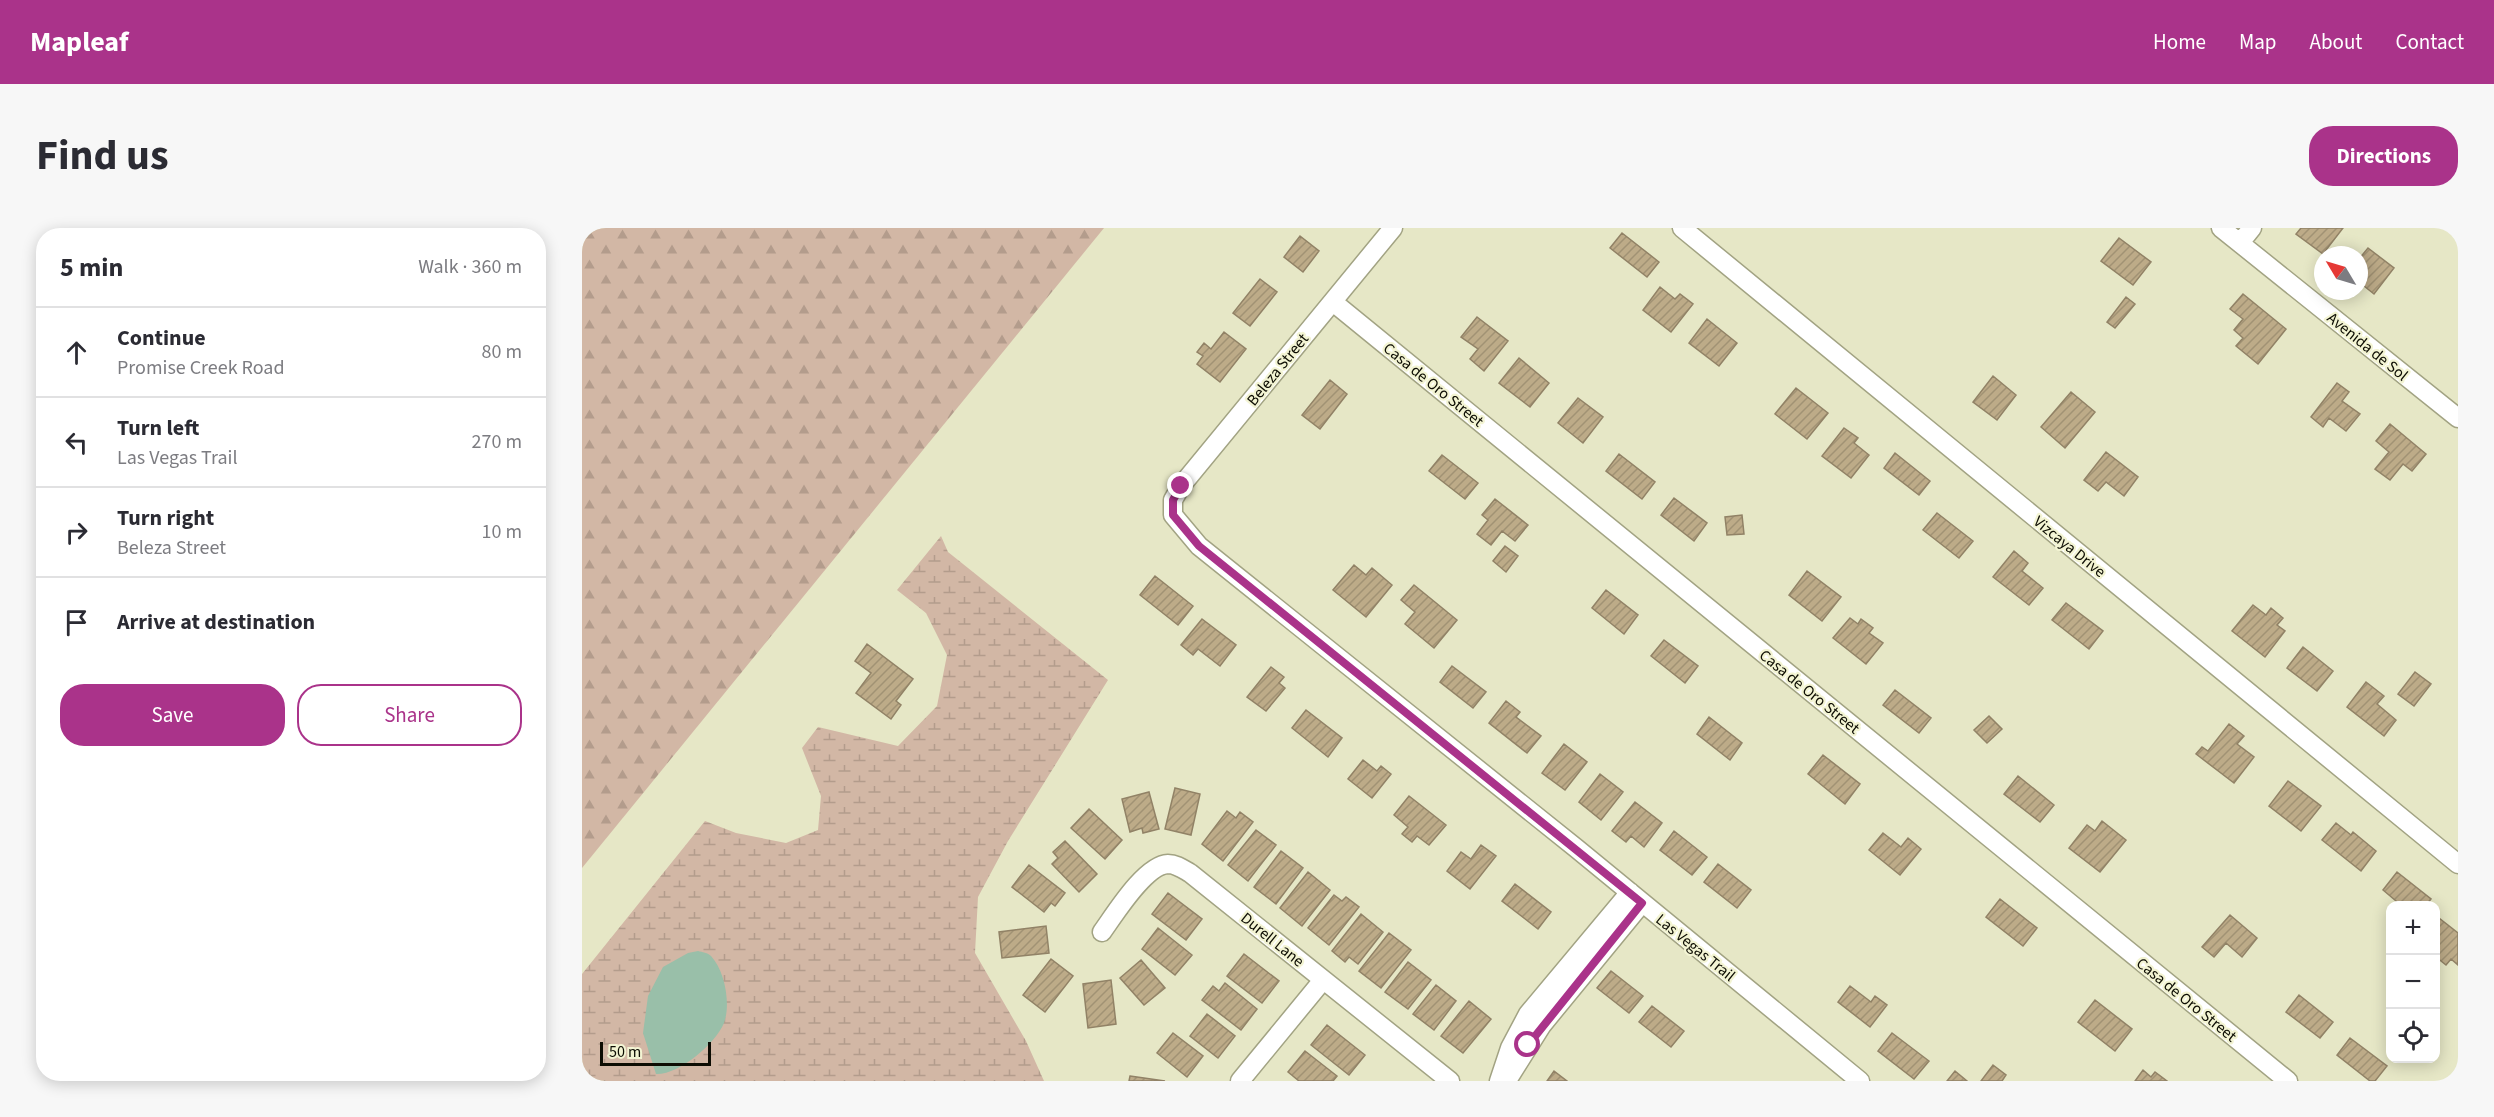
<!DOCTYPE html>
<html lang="en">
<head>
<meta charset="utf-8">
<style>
	:root { --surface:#fff; --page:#f7f7f7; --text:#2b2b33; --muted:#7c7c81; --line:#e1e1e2; --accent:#aa338a }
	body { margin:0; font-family:"Source Sans 3",sans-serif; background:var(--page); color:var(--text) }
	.controls { position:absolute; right:18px; bottom:18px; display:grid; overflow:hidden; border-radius:12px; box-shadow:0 3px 15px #0003 }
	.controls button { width:54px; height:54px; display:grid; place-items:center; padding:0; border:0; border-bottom:2px solid var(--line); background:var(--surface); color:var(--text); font:30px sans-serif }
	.compass { position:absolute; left:1732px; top:18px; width:54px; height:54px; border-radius:50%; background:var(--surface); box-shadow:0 3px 15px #0003; rotate:308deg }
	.scale { position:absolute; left:18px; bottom:15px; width:111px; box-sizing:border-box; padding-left:6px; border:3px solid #0d0d03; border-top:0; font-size:16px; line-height:21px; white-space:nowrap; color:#0d0d03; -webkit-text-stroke:4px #f3f4d3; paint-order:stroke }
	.stop { position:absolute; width:18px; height:18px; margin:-14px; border:4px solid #aa338a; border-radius:50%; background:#fff }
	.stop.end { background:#aa338a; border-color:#fff; box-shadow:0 2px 6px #0008 }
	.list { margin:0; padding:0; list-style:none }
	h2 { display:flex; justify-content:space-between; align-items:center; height:78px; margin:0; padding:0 24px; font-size:26px }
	h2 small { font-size:20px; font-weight:400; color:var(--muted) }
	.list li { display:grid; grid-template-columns:39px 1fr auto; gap:18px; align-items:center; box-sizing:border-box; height:90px; padding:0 24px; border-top:2px solid var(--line) }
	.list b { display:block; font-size:22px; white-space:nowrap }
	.list p { margin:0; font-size:20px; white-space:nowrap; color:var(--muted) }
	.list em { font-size:20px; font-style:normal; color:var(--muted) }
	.actions { display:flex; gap:12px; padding:18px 24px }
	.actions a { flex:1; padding:14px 0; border:2px solid var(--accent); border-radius:24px; text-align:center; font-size:21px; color:var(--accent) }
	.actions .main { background:var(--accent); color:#fff }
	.icon { flex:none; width:33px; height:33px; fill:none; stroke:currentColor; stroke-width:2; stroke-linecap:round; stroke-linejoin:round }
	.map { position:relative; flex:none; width:1876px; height:853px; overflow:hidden; border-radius:24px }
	header { display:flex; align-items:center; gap:36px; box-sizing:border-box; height:84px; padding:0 30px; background:var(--accent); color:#fff }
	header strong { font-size:28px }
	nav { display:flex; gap:33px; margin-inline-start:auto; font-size:21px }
	.intro { display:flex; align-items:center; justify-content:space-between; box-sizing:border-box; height:144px; padding:0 36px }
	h1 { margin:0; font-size:42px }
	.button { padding:15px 27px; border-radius:24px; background:var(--accent); color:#fff; font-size:21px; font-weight:700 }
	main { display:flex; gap:36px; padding:0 36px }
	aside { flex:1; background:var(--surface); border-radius:24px; box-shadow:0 3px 15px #0003 }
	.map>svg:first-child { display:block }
</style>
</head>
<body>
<header>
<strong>Mapleaf</strong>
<nav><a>Home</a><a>Map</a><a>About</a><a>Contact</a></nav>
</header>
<div class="intro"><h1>Find us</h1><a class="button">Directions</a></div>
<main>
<aside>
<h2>5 min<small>Walk · 360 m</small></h2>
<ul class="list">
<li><svg class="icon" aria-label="ahead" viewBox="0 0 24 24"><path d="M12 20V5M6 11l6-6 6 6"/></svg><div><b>Continue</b><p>Promise Creek Road</p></div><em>80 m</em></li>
<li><svg class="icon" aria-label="left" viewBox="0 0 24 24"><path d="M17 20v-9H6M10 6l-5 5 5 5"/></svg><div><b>Turn left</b><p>Las Vegas Trail</p></div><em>270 m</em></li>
<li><svg class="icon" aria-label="right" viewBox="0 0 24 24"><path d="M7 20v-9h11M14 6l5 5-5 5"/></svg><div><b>Turn right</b><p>Beleza Street</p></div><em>10 m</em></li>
<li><svg class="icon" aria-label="arrive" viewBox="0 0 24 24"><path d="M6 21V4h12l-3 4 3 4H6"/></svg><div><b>Arrive at destination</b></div></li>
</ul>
<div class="actions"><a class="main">Save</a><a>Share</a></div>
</aside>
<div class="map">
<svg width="1876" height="853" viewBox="0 0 1876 853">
	<defs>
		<pattern id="forest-firs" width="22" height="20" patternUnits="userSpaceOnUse" patternTransform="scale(1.5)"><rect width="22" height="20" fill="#d2b7a5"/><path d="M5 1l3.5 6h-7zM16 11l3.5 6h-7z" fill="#b39c8c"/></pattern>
		<pattern id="wetland-marsh" width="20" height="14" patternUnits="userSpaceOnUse" patternTransform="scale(1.5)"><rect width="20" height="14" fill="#d2b7a5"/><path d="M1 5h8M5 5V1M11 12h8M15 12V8" fill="none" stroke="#b39c8c"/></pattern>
		<pattern id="building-hatch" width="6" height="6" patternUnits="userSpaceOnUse" patternTransform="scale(1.5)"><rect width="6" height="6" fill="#bdab88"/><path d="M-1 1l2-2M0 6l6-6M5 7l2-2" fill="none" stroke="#a19274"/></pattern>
	</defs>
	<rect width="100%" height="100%" fill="#e6e7c6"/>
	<path fill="url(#forest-firs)" d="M0,0H522L0,640Z"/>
	<path fill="url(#wetland-marsh)" d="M359,308L366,324L526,452L426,613L396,669L393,725L444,813L462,853H0V746L123,593L154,605L204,615L236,602L239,568L220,520L236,499L316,518L355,478L365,427L344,385L315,362Z"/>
	<path fill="#99bfa9" d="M116,723C120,724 126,725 129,728C143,743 149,776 142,795C133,816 97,847 74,846L61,805L66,768L81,739L106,725Z"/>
	<path fill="url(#building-hatch)" stroke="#918266" stroke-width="1.5" d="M1719,0H1761L1741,26L1714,6Z
		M1040,5L1077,34L1065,49L1028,20Z
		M718,8L737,23L721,44L702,29Z
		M1537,10L1569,34L1551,57L1519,33Z
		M1786,20L1812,40L1792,66L1777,54V31Z
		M678,51L695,64L668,98L651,85Z
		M1078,59L1093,71L1098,66L1111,76L1089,104L1061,82Z
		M1661,66L1704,101L1676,136L1654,118L1661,110L1652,102L1661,91L1648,81Z
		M1544,69L1553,76L1533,100L1525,94Z
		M895,89L926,113L902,143L888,131L896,121L879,109Z
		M1125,91L1155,115L1137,138L1107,115Z
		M642,104L664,121L638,154L615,136L621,128L615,124L622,115L629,121Z
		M937,130L967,155L948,179L917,155Z
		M1411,148L1434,167L1415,192L1391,174Z
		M748,152L765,166L738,201L720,187Z
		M1755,155L1767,164L1760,173L1778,186L1764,203L1747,190L1741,199L1729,189Z
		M1214,160L1246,185L1225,211L1193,186Z
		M1489,164L1513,184L1483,220L1459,199Z
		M996,170L1021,189L1001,215L976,195Z
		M1808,196L1844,226L1830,243L1821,236L1808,252L1793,241L1807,224L1794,213Z
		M1262,200L1276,210L1272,215L1287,227L1269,250L1240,228Z
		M1524,224L1556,249L1542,268L1524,254L1516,263L1502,252Z
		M1313,225L1348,253L1337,267L1302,240Z
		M1037,226L1073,254L1060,271L1024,243Z
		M860,227L896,255L883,271L847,243Z
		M1092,270L1125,295L1112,313L1079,287Z
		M913,271L946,297L933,313L920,303L909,317L895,306L906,292L900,287Z
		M1355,285L1391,313L1377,330L1341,302Z
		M1160,287L1162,306L1145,307L1143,289Z
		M923,318L936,328L924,344L911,333Z
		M1432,323L1446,335L1440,343L1461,360L1447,377L1411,349Z
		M772,337L784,347L790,340L810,357L784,389L751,362Z
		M1225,343L1259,369L1240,393L1207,367Z
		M573,348L611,378L596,397L558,367Z
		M832,357L875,392L852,420L823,396L833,384L819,372Z
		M1024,362L1056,387L1042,406L1010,380Z
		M1484,375L1521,403L1507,421L1470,392Z
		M1671,377L1684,387L1689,380L1701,390L1695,397L1703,403L1683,429L1650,403Z
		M1268,390L1276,396L1279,391L1291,400L1287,405L1301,415L1284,436L1251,410Z
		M620,391L654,417L638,438L616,421L611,427L599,417Z
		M1082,412L1116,438L1103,455L1069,428Z
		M285,416L331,451L314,473L319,477L309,491L274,465L289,445L273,433Z
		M1721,419L1751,443L1735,463L1705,440Z
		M870,438L904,464L891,480L858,454Z
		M689,439L702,449L697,455L703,460L684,483L665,469Z
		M1833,444L1849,456L1832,478L1816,466Z
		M1784,454L1802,468L1795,476L1814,492L1802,508L1765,479Z
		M1313,462L1349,490L1337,505L1301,477Z
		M924,473L938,484L934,489L959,508L945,525L907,495Z
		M724,482L760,510L746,529L710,500Z
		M1407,488L1420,501L1405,515L1392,502Z
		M1127,489L1160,515L1148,532L1115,506Z
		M1647,496L1662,508L1655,516L1672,529L1652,555L1614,526L1620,519L1626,523Z
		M982,516L1005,534L983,562L960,545Z
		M1241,527L1278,556L1263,576L1226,546Z
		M781,532L795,543L799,538L809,546L790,570L766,551Z
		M1018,546L1041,564L1019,592L997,574Z
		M1436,548L1472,577L1458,594L1422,566Z
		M1706,553L1739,578L1719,603L1687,578Z
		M593,560L618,566L609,607L583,601Z
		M567,564L577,601L561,605L560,600L548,604L540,571Z
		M827,568L864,597L847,617L835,608L830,614L820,606L826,599L812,587Z
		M1053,574L1080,595L1062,619L1049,608L1044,614L1030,603Z
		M507,581L540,612L523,631L489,600Z
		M645,583L654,590L658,584L671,594L641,633L620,616Z
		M1520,593L1544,612L1518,644L1487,620L1505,597L1513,603Z
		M1754,595L1769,607L1771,604L1794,623L1779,643L1740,612Z
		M674,602L694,617L666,653L646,637Z
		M1092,603L1125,629L1110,647L1078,622Z
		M1301,605L1319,619L1326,610L1339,621L1318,647L1287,622Z
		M483,613L515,646L497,664L470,636L476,630L471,624Z
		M899,617L914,628L888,661L865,643L879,624L889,631Z
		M699,623L721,640L694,676L672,659Z
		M1136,636L1169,662L1155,680L1122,654Z
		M447,637L483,665L473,678L469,675L462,684L430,659Z
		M726,644L748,662L720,698L698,680Z
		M1815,644L1849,671L1844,678H1820L1801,662Z
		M933,656L969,684L956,701L920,673Z
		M586,665L620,691L604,712L570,686Z
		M752,667L760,673L764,669L777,679L747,717L726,700Z
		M1418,671L1455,700L1441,718L1404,689Z
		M779,686L801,704L776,736L767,729L763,734L750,723Z
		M1648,687L1675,710L1660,729L1644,715L1632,729L1620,719Z
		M1857,690L1876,705V737L1869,731L1864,737L1854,729V695Z
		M464,698L467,725L420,730L417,704Z
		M576,700L610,727L593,747L560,721Z
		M807,705L829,722L799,760L777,743Z
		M662,726L697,753L680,775L645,748Z
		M469,731L491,748L463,784L441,767Z
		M559,732L583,760L562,777L538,750Z
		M826,734L849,752L826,781L803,764Z
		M1029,743L1061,768L1047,785L1015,760Z
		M529,752L534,796L506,800L501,756Z
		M643,755L675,781L659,802L620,772L631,758L637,763Z
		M854,757L874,773L852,802L831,786Z
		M1268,758L1289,774L1293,768L1305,777L1288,799L1256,774Z
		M1717,767L1751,794L1738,810L1704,784Z
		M1513,772L1550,801L1533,823L1496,794Z
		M887,773L909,791L881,825L859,808Z
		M1070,778L1102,803L1089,819L1057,794Z
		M625,786L653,808L636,830L608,808Z
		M745,797L783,827L767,847L729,817Z
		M591,805L621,828L605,849L575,825Z
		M1310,805L1347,833L1332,851L1296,823Z
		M1768,810L1805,838L1793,853H1788L1755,827Z
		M723,823L755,848L751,853H717L706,844Z
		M1411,837L1424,847L1420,853H1399Z
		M1561,842L1569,849L1573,844L1585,853H1553Z
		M972,843L985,853H965Z
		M1373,843L1385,853H1365Z
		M548,848L583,853H547Z"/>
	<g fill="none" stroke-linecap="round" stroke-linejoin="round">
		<defs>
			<path id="minor" d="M811,0L599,258L591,272V287L617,318L994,620L1278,853
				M1100,0L1876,636
				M1639,0L1876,190
				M1658,15L1670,0
				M751,74L1706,853
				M520,704C533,686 563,637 586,636C594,636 601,641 608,645L868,853
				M926,851L960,797L1060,675
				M658,853L741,752
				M917,853L928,820L946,786L1048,664"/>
		</defs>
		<use href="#minor" stroke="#a2a383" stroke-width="21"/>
		<use href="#minor" stroke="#fff" stroke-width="18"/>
	</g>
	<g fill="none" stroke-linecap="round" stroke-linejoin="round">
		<path stroke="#aa338a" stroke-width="8" d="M599,258L591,272V287L617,318L1060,675L946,817"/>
	</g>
	<g text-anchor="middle" stroke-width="4.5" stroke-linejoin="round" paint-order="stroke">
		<g font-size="16" fill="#0d0d03" stroke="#f3f4d3">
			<text transform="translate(1786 118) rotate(39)" y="6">Avenida de Sol</text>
			<text transform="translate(695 141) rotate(-51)" y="6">Beleza Street</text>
			<text transform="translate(852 156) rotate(39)" y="6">Casa de Oro Street</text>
			<text transform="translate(1488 318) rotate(39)" y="6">Vizcaya Drive</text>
			<text transform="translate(1228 463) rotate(39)" y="6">Casa de Oro Street</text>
			<text transform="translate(691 711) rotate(39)" y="6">Durell Lane</text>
			<text transform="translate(1114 719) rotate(39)" y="6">Las Vegas Trail</text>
			<text transform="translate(1605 771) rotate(39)" y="6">Casa de Oro Street</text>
		</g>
	</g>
</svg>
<div class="controls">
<button>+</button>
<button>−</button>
<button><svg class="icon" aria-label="locate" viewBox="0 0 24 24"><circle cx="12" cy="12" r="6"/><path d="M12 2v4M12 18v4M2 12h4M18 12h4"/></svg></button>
</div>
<svg class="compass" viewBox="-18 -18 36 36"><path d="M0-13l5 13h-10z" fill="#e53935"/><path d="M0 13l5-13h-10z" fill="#7c7c81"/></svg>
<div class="scale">50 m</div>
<div class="stop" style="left:946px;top:817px"></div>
<div class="stop end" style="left:599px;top:258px"></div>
</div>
</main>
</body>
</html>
